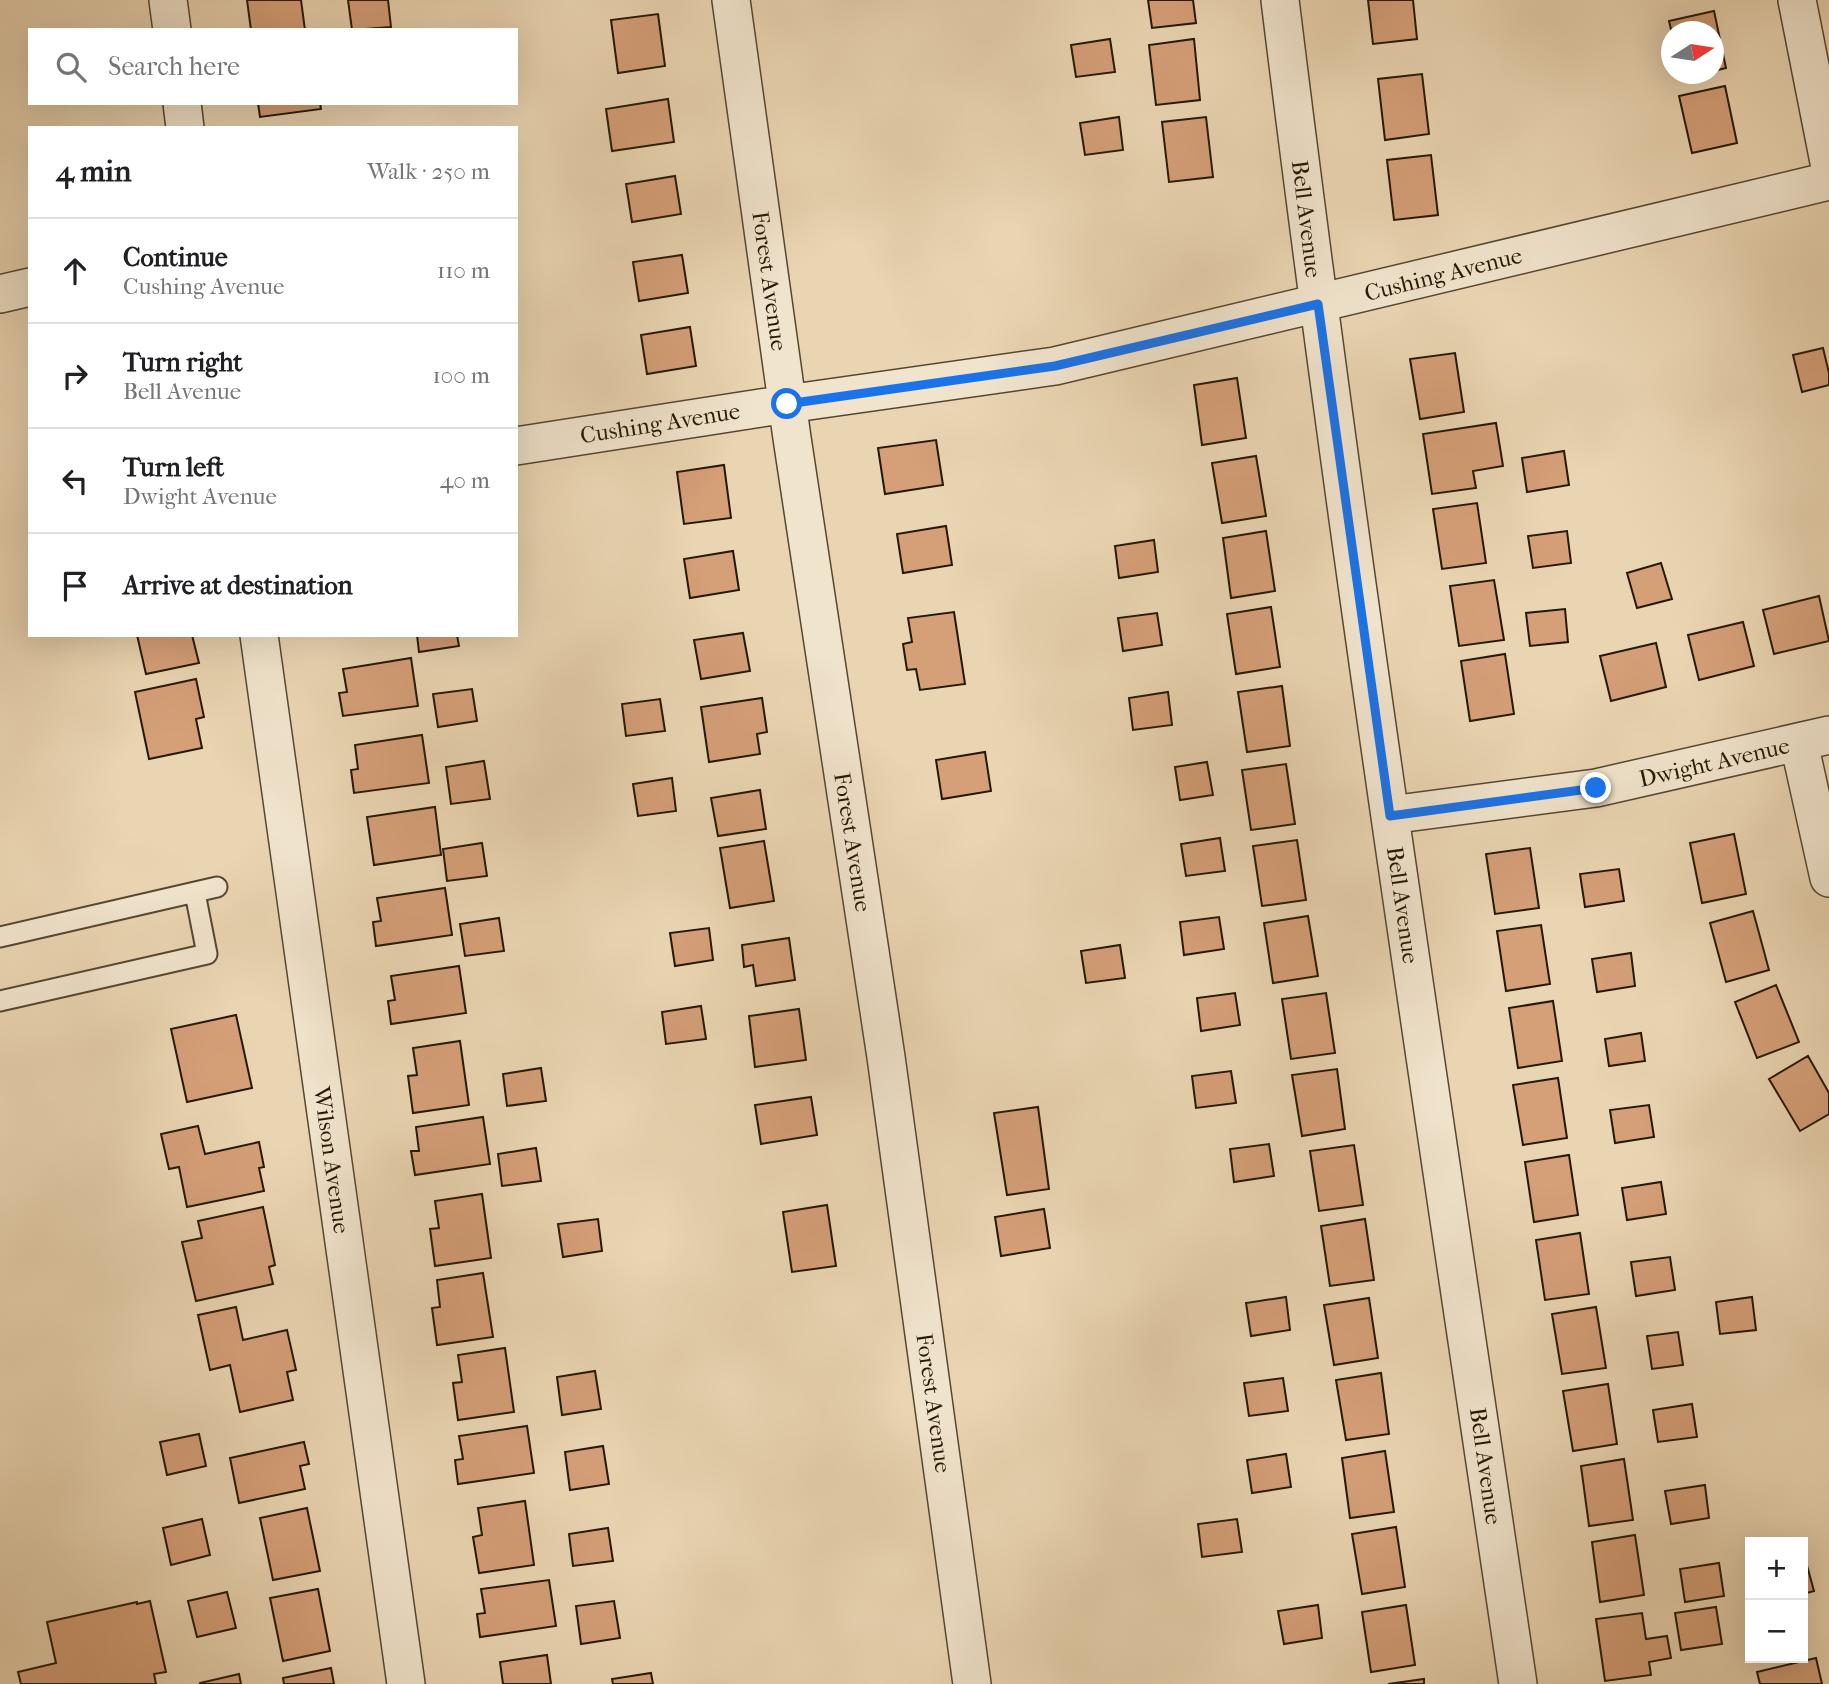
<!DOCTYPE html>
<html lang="en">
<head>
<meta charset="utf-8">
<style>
	:root { --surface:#fff; --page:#f2f2f2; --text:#202124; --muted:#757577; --line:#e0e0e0 }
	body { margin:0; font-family:"IM FELL French Canon",serif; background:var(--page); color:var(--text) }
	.controls { position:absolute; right:21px; bottom:21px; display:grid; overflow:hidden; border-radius:0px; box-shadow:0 7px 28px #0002 }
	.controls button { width:63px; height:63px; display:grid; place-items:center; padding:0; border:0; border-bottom:2px solid var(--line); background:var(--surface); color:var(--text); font:35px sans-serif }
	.compass { position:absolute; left:1661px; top:21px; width:63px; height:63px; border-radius:50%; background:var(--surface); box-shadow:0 7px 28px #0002; rotate:78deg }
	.stop { position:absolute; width:21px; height:21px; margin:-16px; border:5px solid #1a73e8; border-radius:50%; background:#fff }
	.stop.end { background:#1a73e8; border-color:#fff; box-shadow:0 2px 7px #0008 }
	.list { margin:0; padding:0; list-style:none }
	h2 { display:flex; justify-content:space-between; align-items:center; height:91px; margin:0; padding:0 28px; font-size:30px }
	h2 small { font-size:23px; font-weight:400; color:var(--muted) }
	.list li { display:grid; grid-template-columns:46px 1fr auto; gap:21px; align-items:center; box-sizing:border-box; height:105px; padding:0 28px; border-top:2px solid var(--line) }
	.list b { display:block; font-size:26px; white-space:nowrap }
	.list p { margin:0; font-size:23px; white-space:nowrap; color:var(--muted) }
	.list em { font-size:23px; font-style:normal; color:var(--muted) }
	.icon { flex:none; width:38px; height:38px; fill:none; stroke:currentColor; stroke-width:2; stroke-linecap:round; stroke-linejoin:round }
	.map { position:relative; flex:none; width:1829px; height:1684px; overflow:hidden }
	.search { position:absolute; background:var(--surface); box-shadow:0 7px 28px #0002; left:28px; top:28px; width:490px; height:77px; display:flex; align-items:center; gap:18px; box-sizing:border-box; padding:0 24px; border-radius:0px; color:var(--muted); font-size:26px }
	.panel { position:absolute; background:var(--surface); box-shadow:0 7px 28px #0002; left:28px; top:126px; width:490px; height:511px; border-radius:0px }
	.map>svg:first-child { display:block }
</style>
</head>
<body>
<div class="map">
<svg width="1829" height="1684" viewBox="0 0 1829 1684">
	<rect width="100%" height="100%" fill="#ead5b2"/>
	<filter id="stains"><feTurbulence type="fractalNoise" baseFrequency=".00286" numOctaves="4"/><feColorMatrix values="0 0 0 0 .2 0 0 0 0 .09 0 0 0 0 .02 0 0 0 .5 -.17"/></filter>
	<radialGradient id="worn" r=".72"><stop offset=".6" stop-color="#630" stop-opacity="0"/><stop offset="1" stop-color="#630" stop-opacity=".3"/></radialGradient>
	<path fill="#d59f78" stroke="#251806" stroke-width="2" d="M247,0H301L305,30H251Z
		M348,0H388L391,27L352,30Z
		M1148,0H1193L1196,23L1152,28Z
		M1368,0H1413L1417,39L1373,44Z
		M1714,11L1726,68L1714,71V32H1672V34L1669,21Z
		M658,14L665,66L618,73L611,20Z
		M1110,39L1115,72L1076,77L1071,45Z
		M1194,39L1200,100L1156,105L1149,45Z
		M1422,74L1429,134L1385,140L1378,79Z
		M1680,74H1702L1681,78Z
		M1725,86L1737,143L1692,153L1679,96Z
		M668,99L674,142L612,151L606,109Z
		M258,103H320L321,109L260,117Z
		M1119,117L1123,150L1085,155L1080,123Z
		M1206,117L1213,177L1169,182L1162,122Z
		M1431,155L1438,215L1394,220L1387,160Z
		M675,176L681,214L632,222L626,184Z
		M682,255L688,293L639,301L633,262Z
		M690,327L696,366L647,374L641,335Z
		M1823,348L1829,373V385L1802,392L1793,355Z
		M1455,353L1464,412L1420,419L1410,359Z
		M1237,378L1246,438L1202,445L1194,385Z
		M1496,423L1503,466L1473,471L1476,488L1432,494L1423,434Z
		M936,440L943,485L885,494L878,448Z
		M1564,451L1569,485L1527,492L1522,458Z
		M1256,456L1266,516L1222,523L1212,463Z
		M724,465L731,518L684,524L677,472Z
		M1477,503L1486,563L1442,569L1433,509Z
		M946,526L952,565L903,573L897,534Z
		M1266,531L1275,591L1231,598L1223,538Z
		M1567,531L1571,563L1533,568L1528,536Z
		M1154,540L1158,572L1119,578L1115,546Z
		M733,551L739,590L690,598L684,559Z
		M1661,563L1672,599L1637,608L1627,573Z
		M1494,580L1504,640L1459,646L1450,586Z
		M1819,596L1829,641L1774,654L1763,610Z
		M1271,607L1280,667L1236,674L1227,614Z
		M1565,609L1568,642L1530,646L1526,613Z
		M954,612L965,684L920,690L916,669L907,670L903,644L912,642L908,618Z
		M1157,613L1162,645L1123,651L1118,618Z
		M1743,622L1754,666L1699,680L1688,635Z
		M743,633L750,671L701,679L694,640Z
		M137,635H192L199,663L146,674Z
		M417,635H457L459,646L419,652Z
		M1656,643L1666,687L1611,701L1600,656Z
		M1505,654L1514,714L1470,721L1461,661Z
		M411,658L418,706L343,716L339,693L347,692L343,669Z
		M196,679L204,717L196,719L202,748L149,759L135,692Z
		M1282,686L1290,746L1247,752L1238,692Z
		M472,689L477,721L438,727L433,694Z
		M1168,692L1172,725L1133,730L1129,698Z
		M762,698L767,732L757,734L760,754L709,762L701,707Z
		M660,699L665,731L626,736L622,704Z
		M422,735L429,783L354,793L351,770L358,769L355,745Z
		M985,752L991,791L942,799L936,760Z
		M484,761L490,799L451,804L446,767Z
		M1207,762L1213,795L1180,800L1175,767Z
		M1286,764L1295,824L1251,830L1242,770Z
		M672,778L676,811L638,816L633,784Z
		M760,790L766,829L718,836L711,798Z
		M435,807L441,855L374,865L367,817Z
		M1734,834L1746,894L1702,903L1690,843Z
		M1220,838L1225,871L1186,876L1181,844Z
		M1297,840L1306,900L1262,906L1253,846Z
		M764,841L774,901L730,908L720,848Z
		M482,843L487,876L447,881L443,849Z
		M1530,848L1539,908L1495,914L1486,854Z
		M1619,869L1624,901L1585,907L1580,874Z
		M445,888L452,935L376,946L373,922L381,921L377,898Z
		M1753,911L1769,970L1726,982L1710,923Z
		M1308,916L1318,976L1273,983L1264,923Z
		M1219,917L1224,949L1184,955L1180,922Z
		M499,918L504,951L465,956L460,924Z
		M1541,925L1550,984L1506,991L1497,931Z
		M709,928L713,960L675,966L670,933Z
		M789,938L795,980L756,986L753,965L744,967L742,945Z
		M1120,945L1125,978L1086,983L1081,951Z
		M1631,953L1635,986L1597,992L1592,959Z
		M459,966L466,1013L391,1024L388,1001L395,1000L391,976Z
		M1776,985L1799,1042L1757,1058L1735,1002Z
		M1235,993L1240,1025L1201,1031L1197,998Z
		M1326,993L1335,1053L1291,1059L1282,999Z
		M1553,1001L1562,1061L1518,1068L1509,1008Z
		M701,1006L706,1039L666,1044L662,1012Z
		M799,1009L806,1060L755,1067L749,1016Z
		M236,1015L252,1088L187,1102L171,1029Z
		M1641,1033L1645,1061L1609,1066L1605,1039Z
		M460,1041L469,1105L413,1113L408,1076L417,1075L413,1048Z
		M1808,1056L1829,1093V1114L1800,1131L1769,1079Z
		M541,1068L546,1101L507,1106L503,1074Z
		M1337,1069L1345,1129L1302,1136L1292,1075Z
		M1231,1071L1236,1103L1196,1108L1192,1076Z
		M1558,1078L1567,1138L1523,1145L1513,1085Z
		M811,1097L817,1135L761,1144L755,1105Z
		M1649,1105L1654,1137L1615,1143L1610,1110Z
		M1038,1107L1049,1189L1007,1195L994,1113Z
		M483,1117L490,1164L415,1175L411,1151H419L416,1127Z
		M198,1126L205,1154L259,1142L264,1167L259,1168L264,1191L187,1207L179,1167L169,1169L161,1134Z
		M1269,1144L1274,1176L1234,1182L1230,1149Z
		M1354,1145L1363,1205L1319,1211L1310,1151Z
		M536,1148L541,1181L502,1186L498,1154Z
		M1569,1155L1578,1215L1534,1222L1525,1162Z
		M1661,1182L1666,1214L1627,1220L1622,1188Z
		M482,1194L491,1258L435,1266L430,1229L439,1228L435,1201Z
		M827,1205L836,1266L792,1272L783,1212Z
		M263,1207L275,1265L269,1267L273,1284L196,1301L182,1242L202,1238L198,1221Z
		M1044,1209L1050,1248L1001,1256L995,1217Z
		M598,1219L602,1251L563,1257L558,1224Z
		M1365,1219L1374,1280L1330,1286L1321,1226Z
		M1580,1233L1589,1294L1545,1300L1536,1240Z
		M1670,1257L1675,1290L1636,1296L1631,1262Z
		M483,1273L493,1337L437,1345L432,1308L440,1307L437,1280Z
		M1286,1297L1290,1330L1251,1336L1246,1303Z
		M1752,1297L1756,1330L1720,1334L1716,1302Z
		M1369,1298L1378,1358L1334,1365L1324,1305Z
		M236,1307L243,1340L287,1330L296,1370L287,1372L293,1400L240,1412L230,1365L210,1370L198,1315Z
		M1596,1307L1606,1368L1562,1374L1552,1314Z
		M1678,1332L1683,1365L1652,1369L1647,1336Z
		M505,1348L514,1412L458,1420L453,1383L462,1382L458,1355Z
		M595,1371L601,1409L562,1415L557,1377Z
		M1381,1373L1389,1434L1346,1440L1336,1380Z
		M1283,1378L1288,1411L1249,1416L1244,1383Z
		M1608,1384L1617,1444L1573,1451L1563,1391Z
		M1692,1404L1697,1437L1658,1442L1653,1410Z
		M527,1426L534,1473L458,1484L455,1460L463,1459L459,1436Z
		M199,1434L206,1466L167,1475L160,1442Z
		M304,1442L309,1464L300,1466L305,1489L239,1503L230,1458Z
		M603,1446L609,1484L570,1490L565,1452Z
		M1385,1451L1394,1512L1350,1518L1342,1458Z
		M1286,1454L1291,1487L1252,1493L1247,1460Z
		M1624,1459L1633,1520L1589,1526L1581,1466Z
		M1705,1485L1709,1518L1671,1524L1665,1491Z
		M525,1501L534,1565L479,1573L473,1537L482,1535L478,1508Z
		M307,1508L320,1571L273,1580L260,1518Z
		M202,1519L210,1555L171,1565L163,1528Z
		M1237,1519L1242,1552L1202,1557L1198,1524Z
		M1396,1527L1405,1587L1362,1594L1352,1534Z
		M608,1528L613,1561L573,1566L569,1534Z
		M1635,1535L1644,1595L1600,1602L1592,1542Z
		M1803,1551L1814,1591L1803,1594Z
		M1719,1563L1724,1596L1685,1602L1680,1569Z
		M549,1580L556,1626L480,1637L477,1614L485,1613L481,1589Z
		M318,1589L330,1651L283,1661L270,1598Z
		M227,1592L236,1628L197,1637L188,1601Z
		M150,1601L166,1672L154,1674L156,1684H21L18,1672L56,1663L47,1622L137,1602V1604Z
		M614,1601L620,1638L581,1644L576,1606Z
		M1318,1605L1322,1638L1284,1644L1278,1611Z
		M1406,1605L1415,1665L1371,1672L1362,1612Z
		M1716,1607L1722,1644L1681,1650L1675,1613Z
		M1642,1613L1646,1639L1667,1636L1671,1658L1649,1662L1651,1675L1605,1681L1596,1619Z
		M547,1655L551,1684H503L500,1662Z
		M1816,1658L1822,1684H1760L1757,1672Z
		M331,1668L334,1684H284L283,1678Z
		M651,1673L653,1684H613L612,1679Z
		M239,1674L241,1684H200V1683Z
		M1424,1679V1684H1388Z"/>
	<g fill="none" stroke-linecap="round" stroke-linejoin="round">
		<defs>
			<path id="lane" d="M0,937L217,887
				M0,1001L207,954L195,893"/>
			<path id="street" d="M168,0L172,30
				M731,0L792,438L886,1057L972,1684
				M1280,0C1349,563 1435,1123 1518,1684
				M1797,0L1829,162
				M182,103L185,128
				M0,294L30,287
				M516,446L787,404L1055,366L1829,181
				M259,635L406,1684
				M1799,743L1829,878
				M1390,815L1596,788L1829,735"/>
		</defs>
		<use href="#lane" stroke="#564731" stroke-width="23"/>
		<use href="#street" stroke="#564731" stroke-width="40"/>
		<use href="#lane" stroke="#f1e4cd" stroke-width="19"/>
		<use href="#street" stroke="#f1e4cd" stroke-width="37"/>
	</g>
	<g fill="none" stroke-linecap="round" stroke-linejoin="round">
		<path stroke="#1a73e8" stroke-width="9" d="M787,404L1055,366L1318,304L1390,816L1596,788"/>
	</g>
	<g text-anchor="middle" stroke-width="5" stroke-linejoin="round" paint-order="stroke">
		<g font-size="23" fill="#251806" stroke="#f1e4cd">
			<text transform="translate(1307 219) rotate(83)" y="8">Bell Avenue</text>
			<text transform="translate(1443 274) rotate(-14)" y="8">Cushing Avenue</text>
			<text transform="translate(770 281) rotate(82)" y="8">Forest Avenue</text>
			<text transform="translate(660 423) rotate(-9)" y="8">Cushing Avenue</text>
			<text transform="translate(1714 762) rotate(-13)" y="8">Dwight Avenue</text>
			<text transform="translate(853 842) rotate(81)" y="8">Forest Avenue</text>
			<text transform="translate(1403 905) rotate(82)" y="8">Bell Avenue</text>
			<text transform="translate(332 1160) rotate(82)" y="8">Wilson Avenue</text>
			<text transform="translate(934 1403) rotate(82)" y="8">Forest Avenue</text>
			<text transform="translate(1486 1466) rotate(82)" y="8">Bell Avenue</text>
		</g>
	</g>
	<rect width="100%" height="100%" filter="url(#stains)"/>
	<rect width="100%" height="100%" fill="url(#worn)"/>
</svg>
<div class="controls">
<button>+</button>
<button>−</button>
</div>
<svg class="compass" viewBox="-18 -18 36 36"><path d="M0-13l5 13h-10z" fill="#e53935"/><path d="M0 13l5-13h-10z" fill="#757577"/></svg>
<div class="stop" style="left:787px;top:404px"></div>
<div class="stop end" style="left:1596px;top:788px"></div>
<div class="search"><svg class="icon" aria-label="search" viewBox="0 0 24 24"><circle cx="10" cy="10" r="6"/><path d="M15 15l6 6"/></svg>Search here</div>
<section class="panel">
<h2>4 min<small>Walk · 250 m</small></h2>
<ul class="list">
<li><svg class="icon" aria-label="ahead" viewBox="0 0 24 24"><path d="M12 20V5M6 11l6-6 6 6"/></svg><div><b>Continue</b><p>Cushing Avenue</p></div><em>110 m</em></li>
<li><svg class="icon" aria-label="right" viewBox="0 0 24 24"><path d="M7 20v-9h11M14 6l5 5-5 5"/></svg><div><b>Turn right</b><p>Bell Avenue</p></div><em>100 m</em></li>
<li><svg class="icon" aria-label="left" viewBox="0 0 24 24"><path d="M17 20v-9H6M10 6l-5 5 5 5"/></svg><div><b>Turn left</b><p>Dwight Avenue</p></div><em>40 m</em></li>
<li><svg class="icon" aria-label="arrive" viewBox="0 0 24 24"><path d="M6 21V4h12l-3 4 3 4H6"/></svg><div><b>Arrive at destination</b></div></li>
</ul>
</section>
</div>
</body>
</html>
